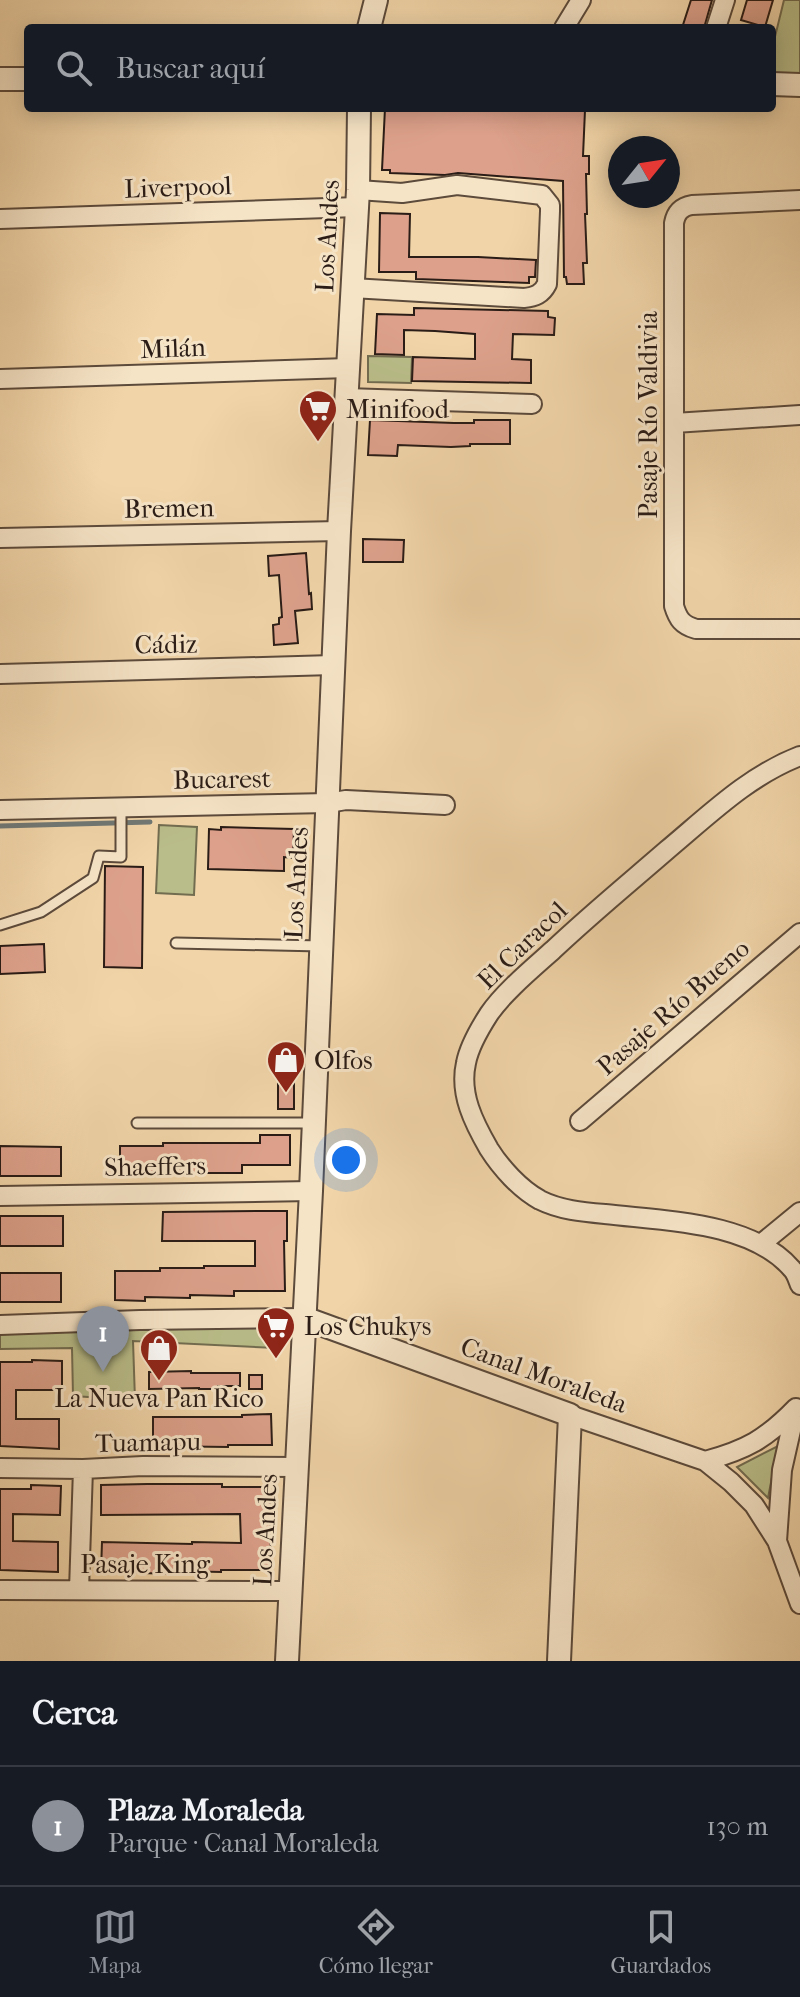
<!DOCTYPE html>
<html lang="es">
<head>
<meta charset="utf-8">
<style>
	:root { --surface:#171b24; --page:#20242c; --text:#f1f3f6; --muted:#9ea1a6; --line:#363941; --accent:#8c9099 }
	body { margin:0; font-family:"IM FELL French Canon",serif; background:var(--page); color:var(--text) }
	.compass { position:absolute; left:608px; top:136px; width:72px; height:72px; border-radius:50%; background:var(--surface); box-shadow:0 4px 20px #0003; rotate:60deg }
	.you { position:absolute; left:346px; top:1160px; width:28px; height:28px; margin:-20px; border:6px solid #fff; border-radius:50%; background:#1a73e8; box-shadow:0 0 0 12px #1a73e833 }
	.badge { display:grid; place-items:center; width:52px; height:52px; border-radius:50%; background:var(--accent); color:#fff; font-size:26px; font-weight:700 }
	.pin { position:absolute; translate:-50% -66px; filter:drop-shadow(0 2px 4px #0008) }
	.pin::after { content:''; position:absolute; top:42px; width:28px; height:24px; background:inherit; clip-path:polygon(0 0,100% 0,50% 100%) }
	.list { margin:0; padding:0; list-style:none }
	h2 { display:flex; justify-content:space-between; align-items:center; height:104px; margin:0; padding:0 32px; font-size:34px }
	h2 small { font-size:26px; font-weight:400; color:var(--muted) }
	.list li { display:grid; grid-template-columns:52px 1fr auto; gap:24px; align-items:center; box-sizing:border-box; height:120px; padding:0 32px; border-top:2px solid var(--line) }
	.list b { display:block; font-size:30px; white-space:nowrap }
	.list p { margin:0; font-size:26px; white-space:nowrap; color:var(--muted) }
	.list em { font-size:26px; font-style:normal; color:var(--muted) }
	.icon { flex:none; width:44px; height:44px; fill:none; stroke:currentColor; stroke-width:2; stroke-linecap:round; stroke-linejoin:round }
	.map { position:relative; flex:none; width:800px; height:1661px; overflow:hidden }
	.search { position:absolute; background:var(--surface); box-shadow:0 4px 20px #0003; left:24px; right:24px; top:24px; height:88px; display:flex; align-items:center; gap:20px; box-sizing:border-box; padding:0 28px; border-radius:8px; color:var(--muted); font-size:30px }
	.sheet { height:224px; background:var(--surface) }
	nav { display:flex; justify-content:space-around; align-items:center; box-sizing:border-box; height:112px; border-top:2px solid var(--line); background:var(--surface); font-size:22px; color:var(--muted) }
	nav a { display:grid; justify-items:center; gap:4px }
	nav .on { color:var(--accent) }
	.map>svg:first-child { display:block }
</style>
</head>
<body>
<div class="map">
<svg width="800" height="1661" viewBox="0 0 800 1661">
	<rect width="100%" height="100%" fill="#f1d5a9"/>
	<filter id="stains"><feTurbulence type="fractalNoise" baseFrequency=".0025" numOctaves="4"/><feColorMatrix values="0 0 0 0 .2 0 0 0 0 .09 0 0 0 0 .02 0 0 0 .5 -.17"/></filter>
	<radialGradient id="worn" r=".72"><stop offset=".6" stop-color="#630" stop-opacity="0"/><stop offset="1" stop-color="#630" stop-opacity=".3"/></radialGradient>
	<path fill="#b9bd89" stroke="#726c50" stroke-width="2" d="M784,0H800V76L772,75V49Z
		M368,356L412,357L411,383L368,382Z
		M159,825L197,827L194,895L156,893Z
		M273,1327L275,1348L133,1341L135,1400L73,1396L72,1348L0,1349V1333Z
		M778,1446L768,1498L737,1467Z"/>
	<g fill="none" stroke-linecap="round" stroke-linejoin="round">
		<path stroke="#707875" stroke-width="5" d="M0,826L150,822"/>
	</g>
	<path fill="#dda18b" stroke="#2a1c16" stroke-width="2" d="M691,0H712L704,28H682Z
		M747,0H773L765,27L741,20Z
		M385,108H578V110H585L583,156H589V174H586L587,214H585L587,263H583L584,284H567L566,277H564L563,181L458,173L445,175L390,173V170H382Z
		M380,213L410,214L409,257H478L536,260L535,277H529V283L416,279V272H379Z
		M414,308L548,311V317L555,318L554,335L513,334L512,359L531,360V383L412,381L413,357L475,359V334L435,331L404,330V355L375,354L377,314L414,315Z
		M370,420L454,423H474V420H510V444H470V446L451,447L398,445L397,456L368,455Z
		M363,539L404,540L403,562H363Z
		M306,553L309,594L311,593L312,609L295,611L298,643L274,645L273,625L279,624V618L282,617L279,575L269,576L268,556Z
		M221,827L294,829L293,858L284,857V871L208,869L209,829L221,830Z
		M105,866L143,867L142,968L104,967Z
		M44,944L45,972L0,974V946Z
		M278,1078H294V1109H278Z
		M260,1135H290V1165H242V1173H150V1175H120V1146H163V1143H260Z
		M0,1146L61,1147V1176H0Z
		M257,1211H287V1241H284L285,1291H234V1296L190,1295V1298L145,1297V1301L115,1300V1271H160V1268H204V1266H255V1241H162L163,1212Z
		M0,1216H63V1246H0Z
		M0,1273H61V1302H0Z
		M32,1360L62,1361V1390H16V1419H59V1449L0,1446V1362H32Z
		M191,1371V1373H240V1386H218V1389H199V1388L149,1389V1372Z
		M249,1375H262V1389H249Z
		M271,1414L272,1445H228V1447L153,1446V1417H242V1415Z
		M147,1484H222V1487H270L271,1570H221V1572L177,1571V1574L101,1572L102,1542L192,1544V1542L241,1543L240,1514L101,1515V1485Z
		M31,1485L61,1486L60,1515L13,1514V1541L58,1542V1572L0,1570V1489H31Z"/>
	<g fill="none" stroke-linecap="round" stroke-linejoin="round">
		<defs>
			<path id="service" d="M0,925L41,912L93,878L99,856L121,857V807
				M176,943L321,946
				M137,1123H313"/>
			<path id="minor" d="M564,28L581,0
				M716,28L725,0
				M800,200L692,205C681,207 676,212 674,223V606C678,619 682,625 696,629H800
				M0,219L357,207
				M352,288L524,298C535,297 542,294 547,284L550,211V205L542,195L457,185L402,193L358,190
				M0,379L348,368
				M346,398L532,404
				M674,423L800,415
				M0,538L339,531
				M0,674L333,665
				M800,756C748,776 709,815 667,850C629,883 590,915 553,950C533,968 504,992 489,1014C480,1028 469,1047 466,1063C459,1094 474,1123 489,1149C501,1168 520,1189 540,1200C560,1210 582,1212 605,1214C663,1221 751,1221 792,1269C796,1273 798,1280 800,1285
				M0,810L328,803L346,800L445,805
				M580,1121L800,933
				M0,1196L311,1191
				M761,1244L800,1212
				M0,1325L140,1320L304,1318
				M570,1415L705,1461L731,1482L754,1505L777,1541L800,1604
				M705,1461C746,1450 766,1439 796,1408
				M0,1468L83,1469L143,1466L297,1467
				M777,1541L782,1470L796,1408
				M0,1590L289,1591
				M79,1590L83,1469"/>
			<path id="tertiary" d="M369,28L376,0
				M0,79H28
				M772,84L800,85
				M304,1318L570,1415L559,1661
				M287,1661L311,1191L339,531L358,190L359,108"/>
		</defs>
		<use href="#service" stroke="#5c4a3b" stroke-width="13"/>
		<use href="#minor" stroke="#5c4a3b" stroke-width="22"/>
		<use href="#tertiary" stroke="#5c4a3b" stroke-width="26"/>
		<use href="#service" stroke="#f6e4c7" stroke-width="9"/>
		<use href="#minor" stroke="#f6e4c7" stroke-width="18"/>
		<use href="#tertiary" stroke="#f6e4c7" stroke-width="22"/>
	</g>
	<defs>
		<symbol id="supermarket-pin" viewBox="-11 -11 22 30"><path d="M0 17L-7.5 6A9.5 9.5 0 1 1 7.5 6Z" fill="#8f2418" stroke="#f6e4c7"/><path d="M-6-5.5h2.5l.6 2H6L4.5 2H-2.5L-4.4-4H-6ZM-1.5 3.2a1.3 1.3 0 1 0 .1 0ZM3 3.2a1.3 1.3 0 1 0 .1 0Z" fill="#fff"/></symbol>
		<symbol id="shop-pin" viewBox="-11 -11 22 30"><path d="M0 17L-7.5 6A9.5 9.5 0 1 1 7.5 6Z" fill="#8f2418" stroke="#f6e4c7"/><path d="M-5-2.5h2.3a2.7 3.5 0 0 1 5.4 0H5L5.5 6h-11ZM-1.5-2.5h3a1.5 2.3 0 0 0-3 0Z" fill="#fff"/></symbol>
	</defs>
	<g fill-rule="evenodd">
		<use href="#supermarket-pin" x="296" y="387" width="44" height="60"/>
		<use href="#shop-pin" x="264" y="1038" width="44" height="60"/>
		<use href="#supermarket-pin" x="254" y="1304" width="44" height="60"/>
		<use href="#shop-pin" x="137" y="1326" width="44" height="60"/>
	</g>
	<g text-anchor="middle" stroke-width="6" stroke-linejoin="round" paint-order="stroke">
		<g font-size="26" fill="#2a1c16" stroke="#f6e4c7">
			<text transform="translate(178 187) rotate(-2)" y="9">Liverpool</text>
			<text transform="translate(327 236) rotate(-87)" y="9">Los Andes</text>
			<text transform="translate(173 348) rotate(-2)" y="9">Milán</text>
			<text transform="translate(648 415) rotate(-90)" y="9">Pasaje Río Valdivia</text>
			<text transform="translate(169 508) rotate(-1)" y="9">Bremen</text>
			<text transform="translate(166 644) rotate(-1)" y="9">Cádiz</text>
			<text transform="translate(222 779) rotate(-1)" y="9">Bucarest</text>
			<text transform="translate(296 883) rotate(-87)" y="9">Los Andes</text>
			<text transform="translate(522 945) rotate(-44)" y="9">El Caracol</text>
			<text transform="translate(673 1007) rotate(-41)" y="9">Pasaje Río Bueno</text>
			<text transform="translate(155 1166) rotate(-1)" y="9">Shaeffers</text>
			<text transform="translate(544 1375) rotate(20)" y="9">Canal Moraleda</text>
			<text transform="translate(148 1442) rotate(-1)" y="9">Tuamapu</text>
			<text transform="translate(265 1530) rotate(-87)" y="9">Los Andes</text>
			<text x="145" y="1573">Pasaje King</text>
		</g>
		<g font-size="26" fill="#2a1c16" stroke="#f6e4c7" text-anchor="start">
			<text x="346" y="418">Minifood</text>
			<text x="314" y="1069">Olfos</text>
			<text x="304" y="1335">Los Chukys</text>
			<text x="159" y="1407" text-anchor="middle">La Nueva Pan Rico</text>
		</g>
	</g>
	<rect width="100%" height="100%" filter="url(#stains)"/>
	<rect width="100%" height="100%" fill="url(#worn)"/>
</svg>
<svg class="compass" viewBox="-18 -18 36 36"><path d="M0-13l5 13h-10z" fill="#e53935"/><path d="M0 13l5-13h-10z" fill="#9ea1a6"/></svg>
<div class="you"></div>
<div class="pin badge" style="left:103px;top:1372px">1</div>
<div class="search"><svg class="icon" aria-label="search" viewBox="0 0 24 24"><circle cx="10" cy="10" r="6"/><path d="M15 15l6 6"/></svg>Buscar aquí</div>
</div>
<section class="sheet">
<h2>Cerca<small></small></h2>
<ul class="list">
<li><span class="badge">1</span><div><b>Plaza Moraleda</b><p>Parque · Canal Moraleda</p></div><em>130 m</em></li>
</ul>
</section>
<nav>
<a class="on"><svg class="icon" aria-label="map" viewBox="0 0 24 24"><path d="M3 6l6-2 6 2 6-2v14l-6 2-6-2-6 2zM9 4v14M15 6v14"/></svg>Mapa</a>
<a><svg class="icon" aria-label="directions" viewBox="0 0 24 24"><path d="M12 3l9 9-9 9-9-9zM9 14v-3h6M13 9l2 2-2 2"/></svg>Cómo llegar</a>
<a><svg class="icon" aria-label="saved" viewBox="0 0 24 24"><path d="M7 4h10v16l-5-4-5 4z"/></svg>Guardados</a>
</nav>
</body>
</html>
